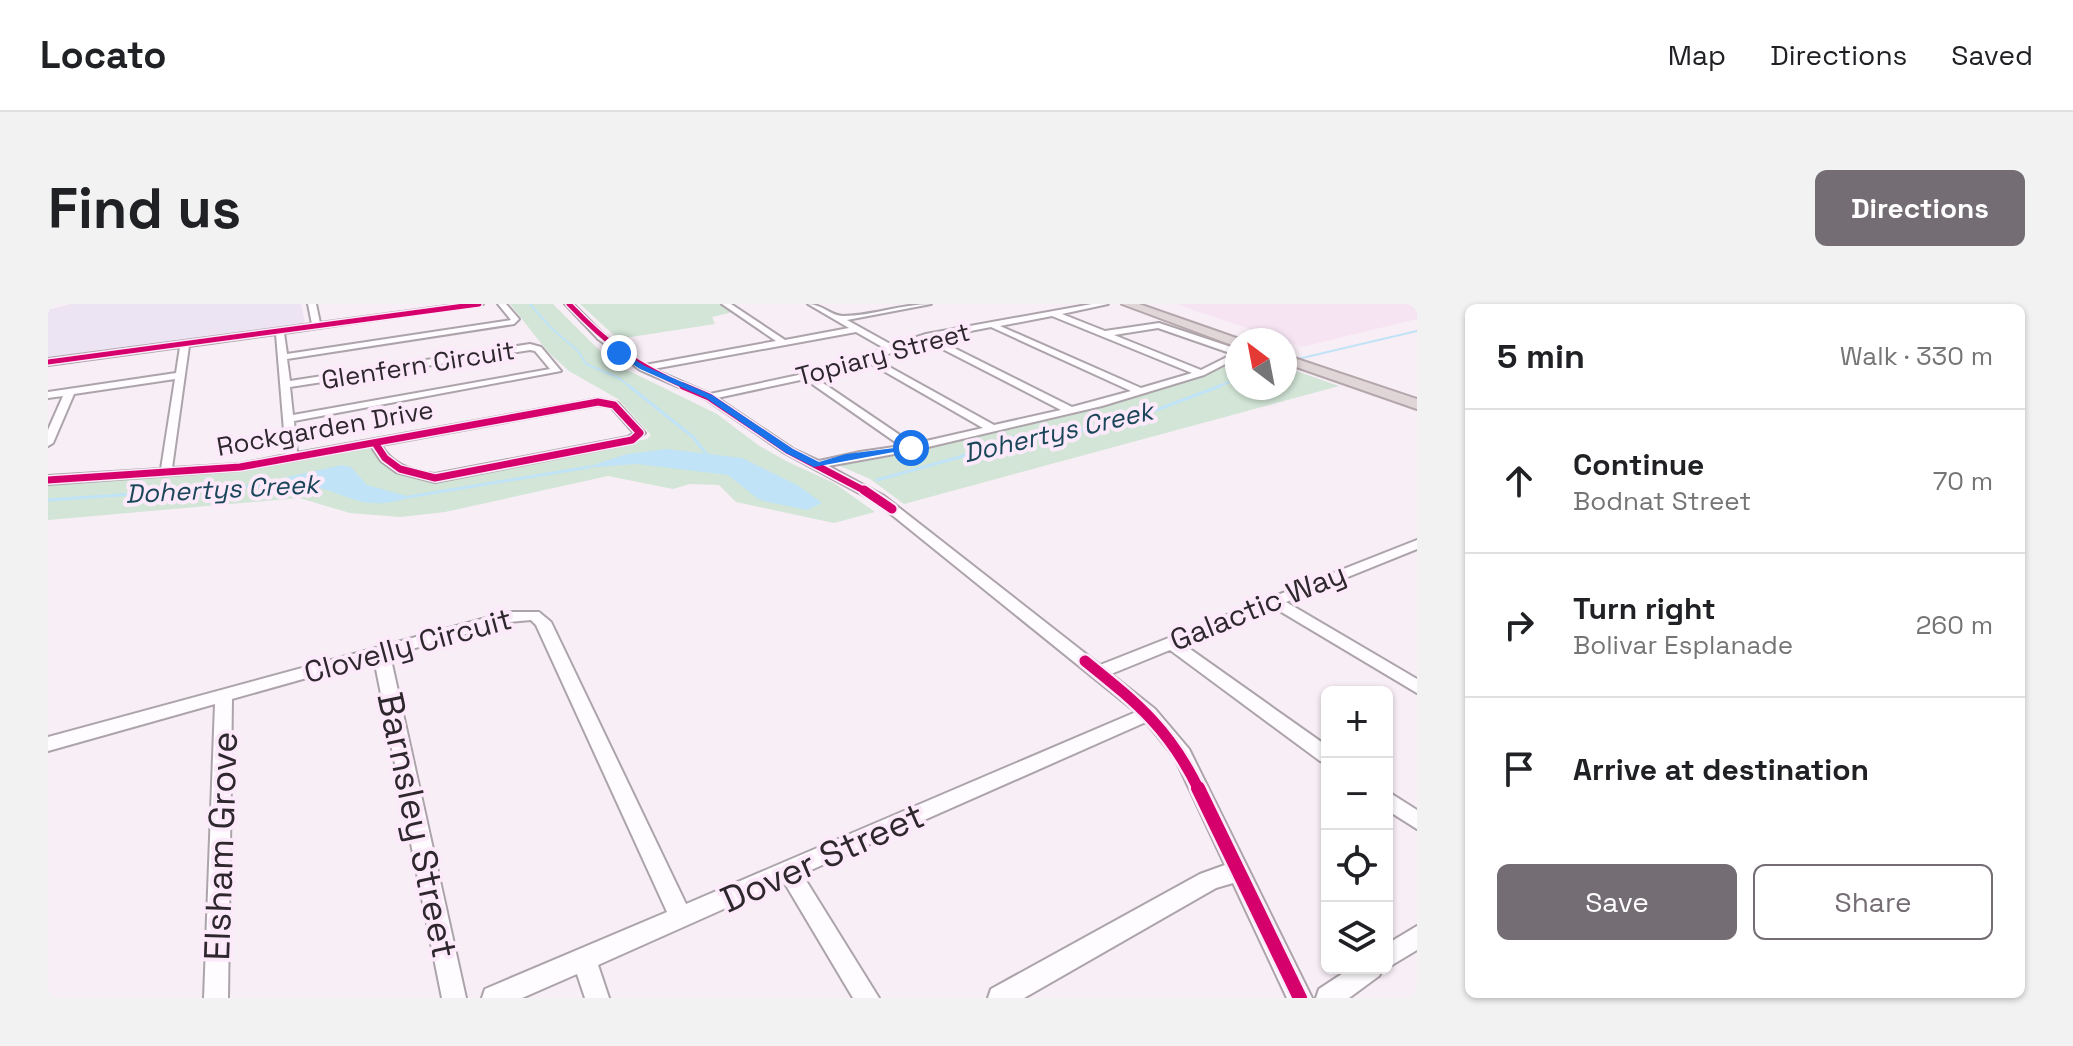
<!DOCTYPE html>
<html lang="en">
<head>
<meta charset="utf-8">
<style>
	:root { --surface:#fff; --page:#f2f2f2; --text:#202124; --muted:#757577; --line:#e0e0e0; --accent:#756d74 }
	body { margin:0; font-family:"Space Grotesk",sans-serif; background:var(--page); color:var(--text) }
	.controls { position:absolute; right:24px; bottom:24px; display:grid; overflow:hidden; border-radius:12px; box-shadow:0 2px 6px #0004 }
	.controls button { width:72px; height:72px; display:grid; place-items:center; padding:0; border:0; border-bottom:2px solid var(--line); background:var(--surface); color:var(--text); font:40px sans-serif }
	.compass { position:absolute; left:1177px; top:24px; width:72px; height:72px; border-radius:50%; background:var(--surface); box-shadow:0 2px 6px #0004; rotate:328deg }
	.stop { position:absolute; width:24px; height:24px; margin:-18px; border:6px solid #1a73e8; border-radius:50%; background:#fff }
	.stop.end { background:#1a73e8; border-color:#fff; box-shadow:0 2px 8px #0008 }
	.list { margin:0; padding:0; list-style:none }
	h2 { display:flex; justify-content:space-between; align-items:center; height:104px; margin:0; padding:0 32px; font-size:34px }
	h2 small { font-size:26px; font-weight:400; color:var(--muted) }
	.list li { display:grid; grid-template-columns:52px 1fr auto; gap:24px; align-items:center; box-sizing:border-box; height:144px; padding:0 32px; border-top:2px solid var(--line) }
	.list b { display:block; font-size:30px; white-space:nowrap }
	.list p { margin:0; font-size:26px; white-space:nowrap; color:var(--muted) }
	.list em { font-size:26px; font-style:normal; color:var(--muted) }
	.actions { display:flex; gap:16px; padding:24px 32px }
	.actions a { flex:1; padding:18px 0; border:2px solid var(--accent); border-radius:12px; text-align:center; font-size:28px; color:var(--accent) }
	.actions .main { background:var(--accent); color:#fff }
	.icon { flex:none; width:44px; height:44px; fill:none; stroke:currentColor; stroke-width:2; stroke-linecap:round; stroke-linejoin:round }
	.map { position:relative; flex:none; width:1369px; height:694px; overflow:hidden; border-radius:12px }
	header { display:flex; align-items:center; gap:48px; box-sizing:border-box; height:112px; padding:0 40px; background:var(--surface); border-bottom:2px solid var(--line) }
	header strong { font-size:38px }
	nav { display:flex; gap:44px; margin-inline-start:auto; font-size:28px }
	.intro { display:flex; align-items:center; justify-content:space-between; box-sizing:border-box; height:192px; padding:0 48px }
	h1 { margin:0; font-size:56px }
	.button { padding:20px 36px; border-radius:12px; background:var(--accent); color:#fff; font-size:28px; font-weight:700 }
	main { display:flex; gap:48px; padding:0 48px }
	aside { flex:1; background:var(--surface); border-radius:12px; box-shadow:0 2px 6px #0004 }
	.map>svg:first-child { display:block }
</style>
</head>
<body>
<header>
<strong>Locato</strong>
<nav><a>Map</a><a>Directions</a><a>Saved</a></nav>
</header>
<div class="intro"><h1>Find us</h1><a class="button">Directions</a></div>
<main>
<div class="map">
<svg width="1369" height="694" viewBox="0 0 1369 694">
	<rect width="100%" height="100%" fill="#f8eef6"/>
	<path fill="#f6e4f3" d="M1128,0H1369V15L1254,43Z"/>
	<path fill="#ece3f3" d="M23,0H253L257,19L0,54V6Z"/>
	<path fill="#d2e5d6" d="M462,0H505L548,43L571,62L669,110L710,141L738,157L786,179L827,208L786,219L688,198L671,181L642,180L625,185L560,172L397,208L352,213L302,209L251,194L0,216V179L194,167L315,144L322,145L358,173L395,176L599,135L603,131L570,95L521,67L500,48Z
		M532,0H673L685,8L664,13L667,20L570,35Z
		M1189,57V84H1237V63L1291,82L856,200L822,175L790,161L812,153L858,150L1055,101L1158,70Z"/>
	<path fill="#c0e3f7" d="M619,145L694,154L751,182L774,199L759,206L720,198L710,195L680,171L589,160L536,164L579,150Z
		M294,161L303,163L319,181L363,193C308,212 295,182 248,180C232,179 215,187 199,182Z"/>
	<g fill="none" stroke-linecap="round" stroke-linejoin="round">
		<path stroke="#c0e3f7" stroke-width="2" d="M482,0L503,24L530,47L538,60L569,73L584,84
			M1237,58L1369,27
			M1166,84L1189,75"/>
		<path stroke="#c0e3f7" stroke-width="3" d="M581,82L645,133L660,152
			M829,176L912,153L961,134L1042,126L1079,117L1172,82
			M360,193L541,163
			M0,196L201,182"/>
		<defs>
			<path id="minor" d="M260,0H268L272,19L414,0H435L236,29L239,50L463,16L450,0H458L471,15L466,20L239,55L242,77L482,40L493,43L513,67L246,117L249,149L550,95L570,99L597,129L584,139L387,178L348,168L333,157L323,142L192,166L0,180V172L113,165L127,75L26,90L5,139L0,142V126L15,92L0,94V88L128,69L132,43L0,61V55L264,20ZM228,30L238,151L192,160L124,164L141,42ZM482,46L487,47L502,65L245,111L242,83ZM550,101L563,103L586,129L580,133L387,170C365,168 344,161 333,141Z
				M517,0H525L556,31L597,61L728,37L674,0H683L737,36L801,24L760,0C774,0 783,12 795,12C824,12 853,0 883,0L799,16L844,41L878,30L1044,0H1060L1014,10L1057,27L1111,19L1189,45V54L1156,71L1054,102L863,147L780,162L836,192L1052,361L1369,236V245L1238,298L1369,375V389L1225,303L1135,340L1279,442V459L1272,457L1122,346L1063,370L1107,405L1141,445L1264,694H1239L1185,579L1168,584L976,694H940L943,685L1152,570L1177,561L1127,454L1098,418L754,570L831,694H805L736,578L550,661L561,694H537L529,670L474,694H434L437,685L619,608L488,321L483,316L461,318L342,351L418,694H394L326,355L184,395L180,694H156L167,400L0,447V433L460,308H491L503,318L638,600L1088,408L828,198L737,149L658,95L592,66L550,35ZM1004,12L1144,69L1093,84L952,22ZM943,23L1083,87L1024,103L886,34ZM1110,24L1185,50L1153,66L1066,31ZM808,28L836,44L802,60L662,90L605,65ZM877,36L1013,106L946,121L827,55ZM820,58L935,124L865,140L766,73L808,64ZM757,75L853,142L812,148L771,157L745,145L669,94Z
				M1339,487L1369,506V525L1339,506Z
				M1369,622V646L1339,664H1338L1339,640Z
				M1303,664H1335L1331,672L1301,694H1268L1271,685Z"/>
			<path id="highway" d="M1074,0H1091L1194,36H1189V42L1184,41Z
				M1237,51L1369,95V105L1237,59Z"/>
		</defs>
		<use href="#minor" stroke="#aca4aa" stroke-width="4"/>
		<use href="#highway" stroke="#b4a6aa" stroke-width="4"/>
		<use href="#minor" fill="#fefcfe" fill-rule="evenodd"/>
		<use href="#highway" fill="#e0d6d7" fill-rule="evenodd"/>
		<defs>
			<path id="cycleway-far4" d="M521,0C560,41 588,61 640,84
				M0,58L431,0"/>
			<path id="cycleway-far3" d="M635,82L661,93L741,147L819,188
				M0,176L192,163L550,98L566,101L592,129L584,136L387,174L352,165L337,154L327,139"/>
			<path id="cycleway-far2" d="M816,186L844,205"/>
			<path id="cycleway-far1" d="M1037,357C1089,399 1121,424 1151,486"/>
			<path id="cycleway" d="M1150,484L1252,694"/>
		</defs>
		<use href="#cycleway-far4" stroke="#fceafa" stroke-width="8"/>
		<use href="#cycleway-far3" stroke="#fceafa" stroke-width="10"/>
		<use href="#cycleway-far2" stroke="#fceafa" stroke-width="13"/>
		<use href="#cycleway-far1" stroke="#fceafa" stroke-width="16"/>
		<use href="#cycleway" stroke="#fceafa" stroke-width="19"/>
		<use href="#cycleway-far4" stroke="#d6006c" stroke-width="5"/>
		<use href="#cycleway-far3" stroke="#d6006c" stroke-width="7"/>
		<use href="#cycleway-far2" stroke="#d6006c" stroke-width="9"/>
		<use href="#cycleway-far1" stroke="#d6006c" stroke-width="11"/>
		<use href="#cycleway" stroke="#d6006c" stroke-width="14"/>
	</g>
	<path fill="#1a73e8" d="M571,46L597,62L664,91L745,145L771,158L798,150L863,142L867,144L766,163L738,149L658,94L592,65L569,50Z"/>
	<g text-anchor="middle" stroke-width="8" stroke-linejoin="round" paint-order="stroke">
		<g font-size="26" fill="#2e282e" stroke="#fceafa">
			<text transform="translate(835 50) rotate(-15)" y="9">Topiary Street</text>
			<text transform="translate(370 61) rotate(-9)" y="9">Glenfern Circuit</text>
			<text transform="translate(277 124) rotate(-10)" y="9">Rockgarden Drive</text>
		</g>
		<g font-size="26" font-style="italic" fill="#1a4659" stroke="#fceafa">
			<text transform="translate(1010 128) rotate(-13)" y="9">Dohertys Creek</text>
			<text transform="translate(174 185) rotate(-3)" y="9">Dohertys Creek</text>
		</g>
		<g font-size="30" fill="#2e282e" stroke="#fceafa">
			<text transform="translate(1210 303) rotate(-22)" y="10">Galactic Way</text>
			<text transform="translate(360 342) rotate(-15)" y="10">Clovelly Circuit</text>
		</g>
		<g font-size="36" fill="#2e282e" stroke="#fceafa">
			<text transform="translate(370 521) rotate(78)" y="13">Barnsley Street</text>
			<text transform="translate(172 542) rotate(-88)" y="13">Elsham Grove</text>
			<text transform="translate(774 553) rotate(-24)" y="13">Dover Street</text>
		</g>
	</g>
</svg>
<div class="controls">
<button>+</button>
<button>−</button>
<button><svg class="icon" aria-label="locate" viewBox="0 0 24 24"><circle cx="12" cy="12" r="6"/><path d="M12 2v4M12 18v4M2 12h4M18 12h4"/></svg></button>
<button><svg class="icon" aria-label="layers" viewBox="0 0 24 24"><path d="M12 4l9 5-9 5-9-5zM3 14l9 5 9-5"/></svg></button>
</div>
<svg class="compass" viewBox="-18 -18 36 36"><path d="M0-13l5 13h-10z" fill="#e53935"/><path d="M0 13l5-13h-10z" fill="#757577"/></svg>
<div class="stop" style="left:863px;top:144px"></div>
<div class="stop end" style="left:571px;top:49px"></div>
</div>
<aside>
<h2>5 min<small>Walk · 330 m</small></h2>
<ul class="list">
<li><svg class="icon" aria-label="ahead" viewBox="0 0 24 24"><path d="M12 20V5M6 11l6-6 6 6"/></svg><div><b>Continue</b><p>Bodnat Street</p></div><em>70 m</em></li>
<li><svg class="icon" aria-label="right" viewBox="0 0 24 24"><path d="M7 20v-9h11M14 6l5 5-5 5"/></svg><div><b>Turn right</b><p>Bolivar Esplanade</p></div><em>260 m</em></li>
<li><svg class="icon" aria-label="arrive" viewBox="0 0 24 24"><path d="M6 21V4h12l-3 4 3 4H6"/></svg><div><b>Arrive at destination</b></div></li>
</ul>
<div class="actions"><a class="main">Save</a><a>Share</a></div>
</aside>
</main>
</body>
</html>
